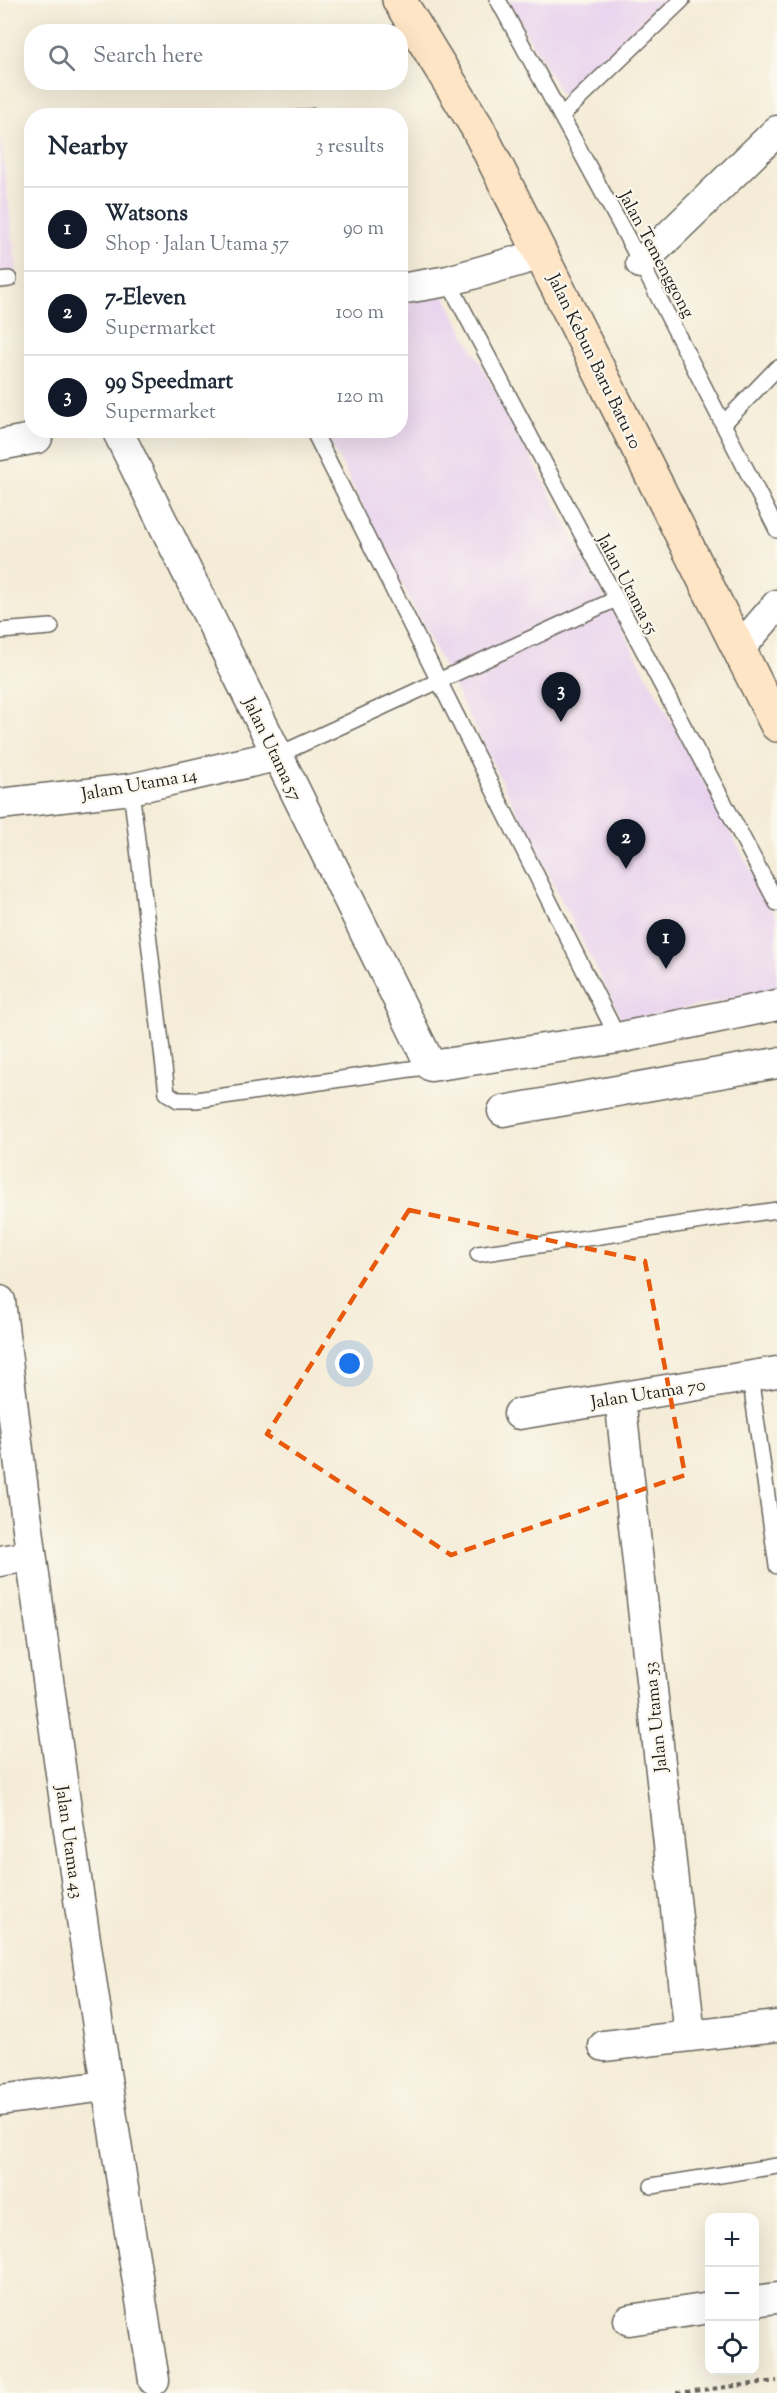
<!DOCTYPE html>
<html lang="en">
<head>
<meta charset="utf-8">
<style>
	:root { --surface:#fff; --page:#f6f6f7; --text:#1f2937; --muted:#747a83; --line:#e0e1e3; --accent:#111827 }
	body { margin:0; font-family:"Sorts Mill Goudy",serif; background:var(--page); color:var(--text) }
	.controls { position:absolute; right:18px; bottom:18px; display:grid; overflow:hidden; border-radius:12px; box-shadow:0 6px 24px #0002 }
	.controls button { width:54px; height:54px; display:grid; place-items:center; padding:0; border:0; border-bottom:2px solid var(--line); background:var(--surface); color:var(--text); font:30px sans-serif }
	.you { position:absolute; left:350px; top:1364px; width:21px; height:21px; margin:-15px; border:4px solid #fff; border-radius:50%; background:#1a73e8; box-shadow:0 0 0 9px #1a73e833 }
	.badge { display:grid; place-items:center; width:39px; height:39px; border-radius:50%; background:var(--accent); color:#fff; font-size:20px; font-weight:700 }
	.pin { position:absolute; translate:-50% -50px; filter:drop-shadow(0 2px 3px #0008) }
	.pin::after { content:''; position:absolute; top:32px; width:21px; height:18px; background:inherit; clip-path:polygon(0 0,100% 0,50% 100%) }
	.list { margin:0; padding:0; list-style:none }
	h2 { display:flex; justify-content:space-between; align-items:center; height:78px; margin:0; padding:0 24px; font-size:26px }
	h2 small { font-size:20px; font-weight:400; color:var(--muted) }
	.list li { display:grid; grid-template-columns:39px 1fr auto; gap:18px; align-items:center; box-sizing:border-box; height:84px; padding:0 24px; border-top:2px solid var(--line) }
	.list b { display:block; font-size:22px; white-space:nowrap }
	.list p { margin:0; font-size:20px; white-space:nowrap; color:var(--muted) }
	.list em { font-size:20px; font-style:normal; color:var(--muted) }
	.icon { flex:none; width:33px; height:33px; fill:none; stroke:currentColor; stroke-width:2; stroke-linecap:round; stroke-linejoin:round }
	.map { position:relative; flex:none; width:777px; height:2393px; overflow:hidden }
	.search { position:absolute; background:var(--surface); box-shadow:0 6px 24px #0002; left:24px; top:24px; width:384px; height:66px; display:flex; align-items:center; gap:15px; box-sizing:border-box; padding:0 21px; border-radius:24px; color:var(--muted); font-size:22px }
	.panel { position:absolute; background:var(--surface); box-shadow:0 6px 24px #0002; left:24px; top:108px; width:384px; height:330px; border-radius:24px }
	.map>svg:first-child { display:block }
</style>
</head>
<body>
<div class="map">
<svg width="777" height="2393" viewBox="0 0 777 2393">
	<rect width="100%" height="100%" fill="#fbf7ec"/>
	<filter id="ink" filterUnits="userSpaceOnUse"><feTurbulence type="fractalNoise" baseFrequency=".0167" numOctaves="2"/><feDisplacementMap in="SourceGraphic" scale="12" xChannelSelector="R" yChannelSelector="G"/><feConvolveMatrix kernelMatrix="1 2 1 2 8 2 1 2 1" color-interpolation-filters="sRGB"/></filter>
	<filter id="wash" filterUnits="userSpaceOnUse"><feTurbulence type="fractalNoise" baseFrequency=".008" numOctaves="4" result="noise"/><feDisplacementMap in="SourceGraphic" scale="24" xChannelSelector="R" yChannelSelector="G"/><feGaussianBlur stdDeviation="1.35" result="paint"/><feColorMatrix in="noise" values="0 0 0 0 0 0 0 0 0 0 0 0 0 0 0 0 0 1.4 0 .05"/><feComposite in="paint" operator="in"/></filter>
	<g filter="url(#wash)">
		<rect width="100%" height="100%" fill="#f4ecd7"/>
		<path fill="#e8d2ee" d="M507,0H668L565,101Z
			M0,133L17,271L0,272Z
			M444,295L777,919V989L623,1022L325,431L400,430L401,303Z"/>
		<g id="blocks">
			<path fill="#c8a4d1" d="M314,108L315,116H269V114Z"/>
		</g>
	</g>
	<g filter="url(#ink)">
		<use href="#blocks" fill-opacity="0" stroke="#68655d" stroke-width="1.5"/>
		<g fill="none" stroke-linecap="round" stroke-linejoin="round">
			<defs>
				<path id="lane" d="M498,0L641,263L777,530
					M561,116L682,0
					M0,280L9,279
					M448,281L777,903
					M723,424L777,368
					M313,430L618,1038
					M0,631L51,627
					M276,756L614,600
					M131,789L167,1093L178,1100H196L431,1066
					M478,1254L777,1210
					M750,1376L777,1566
					M652,2186L777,2166"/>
				<path id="street" d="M641,263L777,131
					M400,289L448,281L542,254
					M117,430L431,1066L618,1038L777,1005
					M0,445L37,438
					M740,648L777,605
					M0,804L131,789L276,756
					M503,1111L777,1063
					M0,1301C42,1662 95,2022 154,2380
					M620,1398L690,2036
					M519,1414L777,1372
					M0,1561L30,1556
					M604,2046L777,2026
					M0,2100L105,2086
					M754,2301L777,2298
					M629,2320L710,2308"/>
				<path id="secondary" d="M399,0L477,127L777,725"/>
			</defs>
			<use href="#lane" stroke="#68655d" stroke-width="18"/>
			<use href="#street" stroke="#68655d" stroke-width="33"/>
			<use href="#secondary" stroke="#68655d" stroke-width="36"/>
			<path stroke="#68655d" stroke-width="4" stroke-dasharray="4.5 4.5" stroke-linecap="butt" d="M677,2393L777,2381"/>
			<use href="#lane" stroke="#fff" stroke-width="15"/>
			<use href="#street" stroke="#fff" stroke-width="30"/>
			<use href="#secondary" stroke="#fee5c5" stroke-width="33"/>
		</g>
	</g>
	<path fill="none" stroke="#e8590c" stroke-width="4.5" stroke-dasharray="12 8" stroke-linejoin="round" d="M409,1210L645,1261L685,1475L451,1555L267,1434Z"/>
	<g text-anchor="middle" stroke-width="4.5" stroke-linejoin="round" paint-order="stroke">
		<g font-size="18" fill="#1c1c1c" stroke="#fbf7ec">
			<text transform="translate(657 254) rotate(62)" y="6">Jalan Temenggong</text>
			<text transform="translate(595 361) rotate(64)" y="6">Jalan Kebun Baru Batu 10</text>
			<text transform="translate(628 584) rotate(62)" y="6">Jalan Utama 55</text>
			<text transform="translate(273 749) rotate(64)" y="6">Jalan Utama 57</text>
			<text transform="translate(139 784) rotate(-10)" y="6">Jalam Utama 14</text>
			<text transform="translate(648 1393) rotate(-9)" y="6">Jalan Utama 70</text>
			<text transform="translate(655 1717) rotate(-96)" y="6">Jalan Utama 53</text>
			<text transform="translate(70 1842) rotate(82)" y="6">Jalan Utama 43</text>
		</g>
	</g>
</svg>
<div class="controls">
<button>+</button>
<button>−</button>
<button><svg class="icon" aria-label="locate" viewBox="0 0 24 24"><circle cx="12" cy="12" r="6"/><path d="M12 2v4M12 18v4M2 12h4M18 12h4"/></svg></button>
</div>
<div class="you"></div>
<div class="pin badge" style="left:666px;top:969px">1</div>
<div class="pin badge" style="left:626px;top:869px">2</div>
<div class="pin badge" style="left:561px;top:722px">3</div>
<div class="search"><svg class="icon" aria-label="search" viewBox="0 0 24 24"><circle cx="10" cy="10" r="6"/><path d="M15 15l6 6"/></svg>Search here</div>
<section class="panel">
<h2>Nearby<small>3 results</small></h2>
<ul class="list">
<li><span class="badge">1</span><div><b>Watsons</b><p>Shop · Jalan Utama 57</p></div><em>90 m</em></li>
<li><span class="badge">2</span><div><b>7-Eleven</b><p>Supermarket</p></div><em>100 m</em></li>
<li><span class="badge">3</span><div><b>99 Speedmart</b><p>Supermarket</p></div><em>120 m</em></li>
</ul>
</section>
</div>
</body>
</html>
